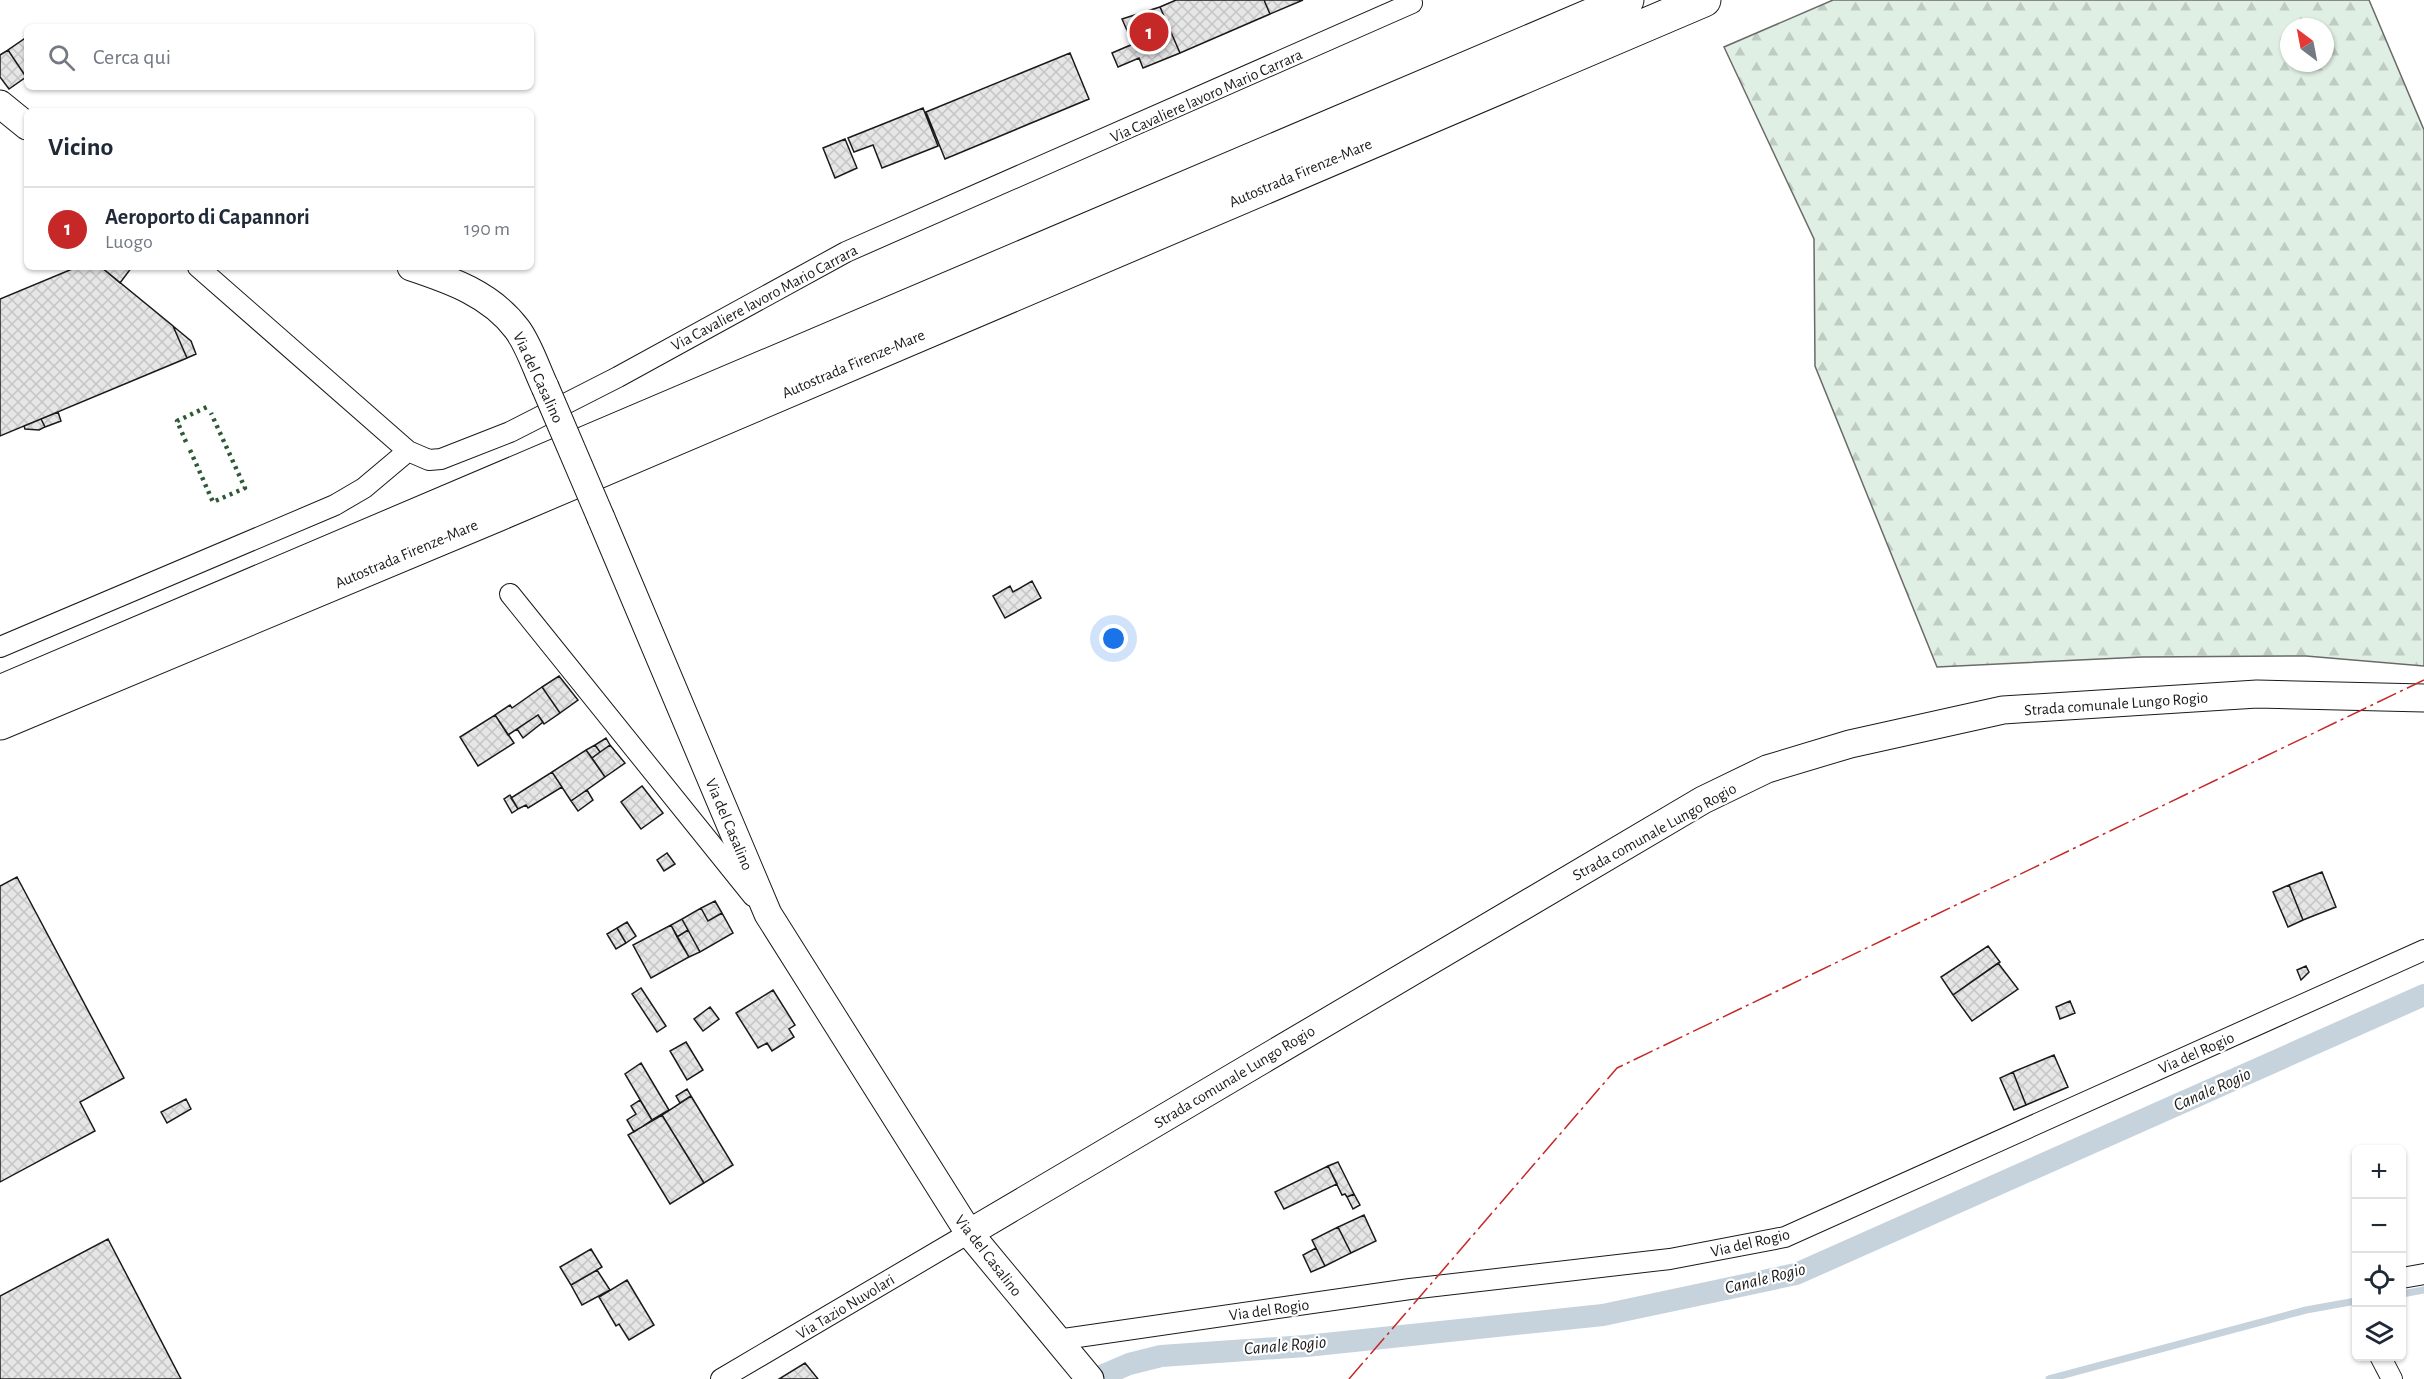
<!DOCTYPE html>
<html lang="it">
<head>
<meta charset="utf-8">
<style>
	:root { --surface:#fff; --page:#f2f2f3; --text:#1f2937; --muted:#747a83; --line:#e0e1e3; --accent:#c62828 }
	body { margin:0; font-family:"Alegreya Sans",sans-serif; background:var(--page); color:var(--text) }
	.controls { position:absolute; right:18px; bottom:18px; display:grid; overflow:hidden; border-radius:9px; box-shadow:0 2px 4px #0004 }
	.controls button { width:54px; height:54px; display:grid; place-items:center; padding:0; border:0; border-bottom:2px solid var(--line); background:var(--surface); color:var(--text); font:30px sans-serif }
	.compass { position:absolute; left:2280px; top:18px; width:54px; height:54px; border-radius:50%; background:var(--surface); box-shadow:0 2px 4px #0004; rotate:328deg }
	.you { position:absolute; left:1114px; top:639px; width:21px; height:21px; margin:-15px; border:4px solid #fff; border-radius:50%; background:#1a73e8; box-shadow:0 0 0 9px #1a73e833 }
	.badge { display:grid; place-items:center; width:39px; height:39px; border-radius:50%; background:var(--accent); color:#fff; font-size:20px; font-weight:700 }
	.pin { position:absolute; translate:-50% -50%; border:3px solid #fff; box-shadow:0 2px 6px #0006 }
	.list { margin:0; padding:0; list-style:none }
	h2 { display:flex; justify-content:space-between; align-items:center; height:78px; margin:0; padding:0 24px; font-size:26px }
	h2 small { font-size:20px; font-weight:400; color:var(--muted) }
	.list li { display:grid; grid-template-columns:39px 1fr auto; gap:18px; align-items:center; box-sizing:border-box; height:84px; padding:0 24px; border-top:2px solid var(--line) }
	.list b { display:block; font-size:22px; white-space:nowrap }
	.list p { margin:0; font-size:20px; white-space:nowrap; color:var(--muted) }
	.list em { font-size:20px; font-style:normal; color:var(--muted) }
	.icon { flex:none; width:33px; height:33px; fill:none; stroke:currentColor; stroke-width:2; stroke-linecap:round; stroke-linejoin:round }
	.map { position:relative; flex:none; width:2424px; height:1379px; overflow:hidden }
	.search { position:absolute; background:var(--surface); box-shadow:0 2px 4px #0004; left:24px; top:24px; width:510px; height:66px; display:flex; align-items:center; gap:15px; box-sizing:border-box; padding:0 21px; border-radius:9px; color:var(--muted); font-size:22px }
	.panel { position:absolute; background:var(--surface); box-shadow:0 2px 4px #0004; left:24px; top:108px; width:510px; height:162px; border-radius:9px }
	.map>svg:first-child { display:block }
</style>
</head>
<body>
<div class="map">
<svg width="2424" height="1379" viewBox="0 0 2424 1379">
	<defs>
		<pattern id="forest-firs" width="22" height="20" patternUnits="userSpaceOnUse" patternTransform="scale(1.5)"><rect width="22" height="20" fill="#e0efe3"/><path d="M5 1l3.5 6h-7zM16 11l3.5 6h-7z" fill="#c0ccc2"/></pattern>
		<pattern id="building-cross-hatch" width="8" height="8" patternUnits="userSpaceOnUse" patternTransform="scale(1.5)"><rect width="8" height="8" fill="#e6e6e6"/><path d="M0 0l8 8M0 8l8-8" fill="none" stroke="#c5c5c5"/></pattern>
	</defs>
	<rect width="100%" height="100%" fill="#fff"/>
	<path fill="url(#forest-firs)" stroke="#6a6a6a" stroke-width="1.5" fill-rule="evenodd" d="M1833,0H2369L2424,130V666L2306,656L2142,657L1937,667L1815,366L1814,239L1724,47ZM2289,27H2325V63H2289Z"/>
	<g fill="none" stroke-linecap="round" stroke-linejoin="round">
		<path stroke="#c6d2dc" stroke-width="7" d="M2402,1294L2424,1290
			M2049,1379L2306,1310L2356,1301"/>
		<path stroke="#c6d2dc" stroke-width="22" d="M1094,1379L1129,1364L1161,1356L1306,1346L1603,1315L1796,1274L2424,995"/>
	</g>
	<path fill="url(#building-cross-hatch)" stroke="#1a1a1a" stroke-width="1.5" d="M1176,0H1264L1270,14L1180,53L1160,7Z
		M1264,0H1303L1270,14Z
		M1160,7L1180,53L1143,68L1139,58L1118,67L1112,53L1133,44L1122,19Z
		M27,37V77H26L8,50Z
		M8,50L26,77L9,89L0,77V55Z
		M1070,53L1089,99L945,159L926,112Z
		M923,108L938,146L882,168L873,145L854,152L848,138Z
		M845,139L857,168L835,178L823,148Z
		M77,267H101L173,326L187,358L0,436V299Z
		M101,267H132L120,283Z
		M173,326L191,341L196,354L187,358Z
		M58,412L61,421L45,427L41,419Z
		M41,419L45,427L39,430L25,429L24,426Z
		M1032,581L1041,598L1005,618L993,596L1010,586L1013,592Z
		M559,676L578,700L560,713L542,687Z
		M542,687L560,713L544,724L538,715L508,735L495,715L510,705L512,708Z
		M495,715L514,743L478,766L460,737Z
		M538,715L543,722L523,738L517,729Z
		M606,738L610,745L600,752L595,745Z
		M595,745L600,752L592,758L586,750Z
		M610,745L625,763L605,777L592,758Z
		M586,750L605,777L571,801L552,772Z
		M552,772L562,787L528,808L526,805L518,809L511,798Z
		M642,786L663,813L641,829L621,802Z
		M587,790L593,800L578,811L571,801Z
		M510,795L518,809L512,813L504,799Z
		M667,853L675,864L664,871L657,860Z
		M2322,872L2336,907L2303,920L2289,885Z
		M17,877L124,1078L80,1102L95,1131L0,1182V886Z
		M2289,885L2303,920L2288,927L2273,892Z
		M715,901L722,913L708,921L701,908Z
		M701,908L708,921L722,913L733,933L700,952L682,919Z
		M682,919L688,930L677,937L671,925Z
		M627,922L636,936L626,943L617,928Z
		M671,925L689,957L651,978L633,945Z
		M617,928L626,943L616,949L607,934Z
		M688,930L700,952L689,957L677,937Z
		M1988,946L2000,962L1953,995L1941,977Z
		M1998,963L2018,989L1972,1021L1953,995Z
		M2306,966L2309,972L2301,980L2297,970Z
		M641,988L666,1026L657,1032L632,994Z
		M773,990L795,1025L789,1029L794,1037L772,1051L767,1043L758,1048L736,1013Z
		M2070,1001L2075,1013L2060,1019L2056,1007Z
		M710,1007L719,1019L703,1031L694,1019Z
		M686,1042L703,1070L687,1080L670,1051Z
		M2054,1055L2068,1087L2026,1105L2013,1072Z
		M641,1063L669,1110L652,1120L625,1074Z
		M2013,1072L2026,1105L2014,1110L2000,1078Z
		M687,1089L691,1096L680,1103L676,1096Z
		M691,1096L733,1165L704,1183L662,1115Z
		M186,1099L191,1109L167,1123L161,1112Z
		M640,1100L652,1120L634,1132L627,1120L636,1114L631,1106Z
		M662,1115L704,1183L670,1204L628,1135Z
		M1338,1162L1354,1194L1347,1197L1345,1194L1342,1195L1328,1166Z
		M1328,1166L1337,1184L1284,1209L1275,1192Z
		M1354,1194L1360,1205L1353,1209L1347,1197Z
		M1364,1215L1376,1241L1351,1253L1338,1227Z
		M1338,1227L1351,1253L1325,1266L1312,1240Z
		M108,1239L181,1379H0V1296Z
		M1316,1248L1325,1266L1311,1272L1303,1255Z
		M591,1249L602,1267L571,1285L560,1267Z
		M597,1270L610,1290L582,1305L571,1285Z
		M627,1280L654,1325L629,1340L619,1324L616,1326L599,1297Z
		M805,1363L818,1379H779Z"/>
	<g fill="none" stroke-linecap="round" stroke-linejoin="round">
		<defs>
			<path id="street" d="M198,267L408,451L429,460L441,459L510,432L618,377L846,252L1412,3
				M510,594L753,896
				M0,647L335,505L364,488L408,451
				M2402,1278L2424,1274
				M1057,1340L1410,1289L1670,1259L1785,1237L2424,950
				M2380,1356L2392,1379
				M721,1379L969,1233"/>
			<path id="secondary" d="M0,104L27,126
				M411,267C450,280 491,294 517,329C529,345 536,368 545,387
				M601,518L768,914L969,1233L1090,1379
				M969,1233L1703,800L1767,769L1850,744L2003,710L2257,694L2424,698"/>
			<path id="highway" d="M0,692L1627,0
				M0,723L499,514L1704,0"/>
		</defs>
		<use href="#street" stroke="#1a1a1a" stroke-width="22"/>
		<use href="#secondary" stroke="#1a1a1a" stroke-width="29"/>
		<use href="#highway" stroke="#1a1a1a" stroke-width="35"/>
		<use href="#street" stroke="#fff" stroke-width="20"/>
		<use href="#secondary" stroke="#fff" stroke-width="27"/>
		<use href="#highway" stroke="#fff" stroke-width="33"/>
		<defs>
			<path id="secondary-bridge" d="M545,387L601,518"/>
		</defs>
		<use href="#secondary-bridge" stroke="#1a1a1a" stroke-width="29" stroke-linecap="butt"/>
		<use href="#secondary-bridge" stroke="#fff" stroke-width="27"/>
		<path stroke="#2b5a34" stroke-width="4.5" stroke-dasharray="3 4.5" stroke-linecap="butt" d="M186,442L177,421L209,406
			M190,450L213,502L245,488L211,413"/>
		<path stroke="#c62828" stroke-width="1.5" stroke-dasharray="21 4.5 3 4.5" stroke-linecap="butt" d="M1349,1379L1617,1068L2424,680"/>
	</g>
	<g text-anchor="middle" stroke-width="4.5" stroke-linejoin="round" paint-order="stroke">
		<g font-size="16" fill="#1a1a1a" stroke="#fff">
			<text transform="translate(1206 95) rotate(-24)" y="6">Via Cavaliere lavoro Mario Carrara</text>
			<text transform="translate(1300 172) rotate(-23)" y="6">Autostrada Firenze-Mare</text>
			<text transform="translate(764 297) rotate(-28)" y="6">Via Cavaliere lavoro Mario Carrara</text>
			<text transform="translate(853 363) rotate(-23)" y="6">Autostrada Firenze-Mare</text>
			<text transform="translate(539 377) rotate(65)" y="6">Via del Casalino</text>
			<text transform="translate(406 553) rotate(-23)" y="6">Autostrada Firenze-Mare</text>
			<text transform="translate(2116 703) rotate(-4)" y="6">Strada comunale Lungo Rogio</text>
			<text transform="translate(730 824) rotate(67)" y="6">Via del Casalino</text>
			<text transform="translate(1654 831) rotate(-29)" y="6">Strada comunale Lungo Rogio</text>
			<text transform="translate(2196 1052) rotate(-24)" y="6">Via del Rogio</text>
			<text transform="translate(1234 1076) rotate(-31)" y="6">Strada comunale Lungo Rogio</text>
			<text transform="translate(1750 1242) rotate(-13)" y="6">Via del Rogio</text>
			<text transform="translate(989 1255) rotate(52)" y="6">Via del Casalino</text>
			<text transform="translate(845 1306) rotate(-31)" y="6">Via Tazio Nuvolari</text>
			<text transform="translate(1269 1309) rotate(-8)" y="6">Via del Rogio</text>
		</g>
		<g font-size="18" font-style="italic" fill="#1a1a1a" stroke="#fff">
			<text transform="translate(2212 1089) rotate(-24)" y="6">Canale Rogio</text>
			<text transform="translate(1765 1278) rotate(-14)" y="6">Canale Rogio</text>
			<text transform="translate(1285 1345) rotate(-5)" y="6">Canale Rogio</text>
		</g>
	</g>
</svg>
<div class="controls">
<button>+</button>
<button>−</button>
<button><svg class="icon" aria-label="locate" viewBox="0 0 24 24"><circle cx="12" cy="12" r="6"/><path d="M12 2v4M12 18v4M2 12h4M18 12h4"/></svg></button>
<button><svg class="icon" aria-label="layers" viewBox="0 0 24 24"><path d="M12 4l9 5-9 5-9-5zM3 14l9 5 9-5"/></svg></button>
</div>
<svg class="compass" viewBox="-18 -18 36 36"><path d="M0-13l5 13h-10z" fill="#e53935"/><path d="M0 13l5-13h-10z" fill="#747a83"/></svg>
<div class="you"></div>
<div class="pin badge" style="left:1149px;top:32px">1</div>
<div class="search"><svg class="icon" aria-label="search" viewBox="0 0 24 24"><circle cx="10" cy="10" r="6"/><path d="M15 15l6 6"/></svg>Cerca qui</div>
<section class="panel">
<h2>Vicino<small></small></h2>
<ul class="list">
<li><span class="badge">1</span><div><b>Aeroporto di Capannori</b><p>Luogo</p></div><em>190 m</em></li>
</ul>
</section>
</div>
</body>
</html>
